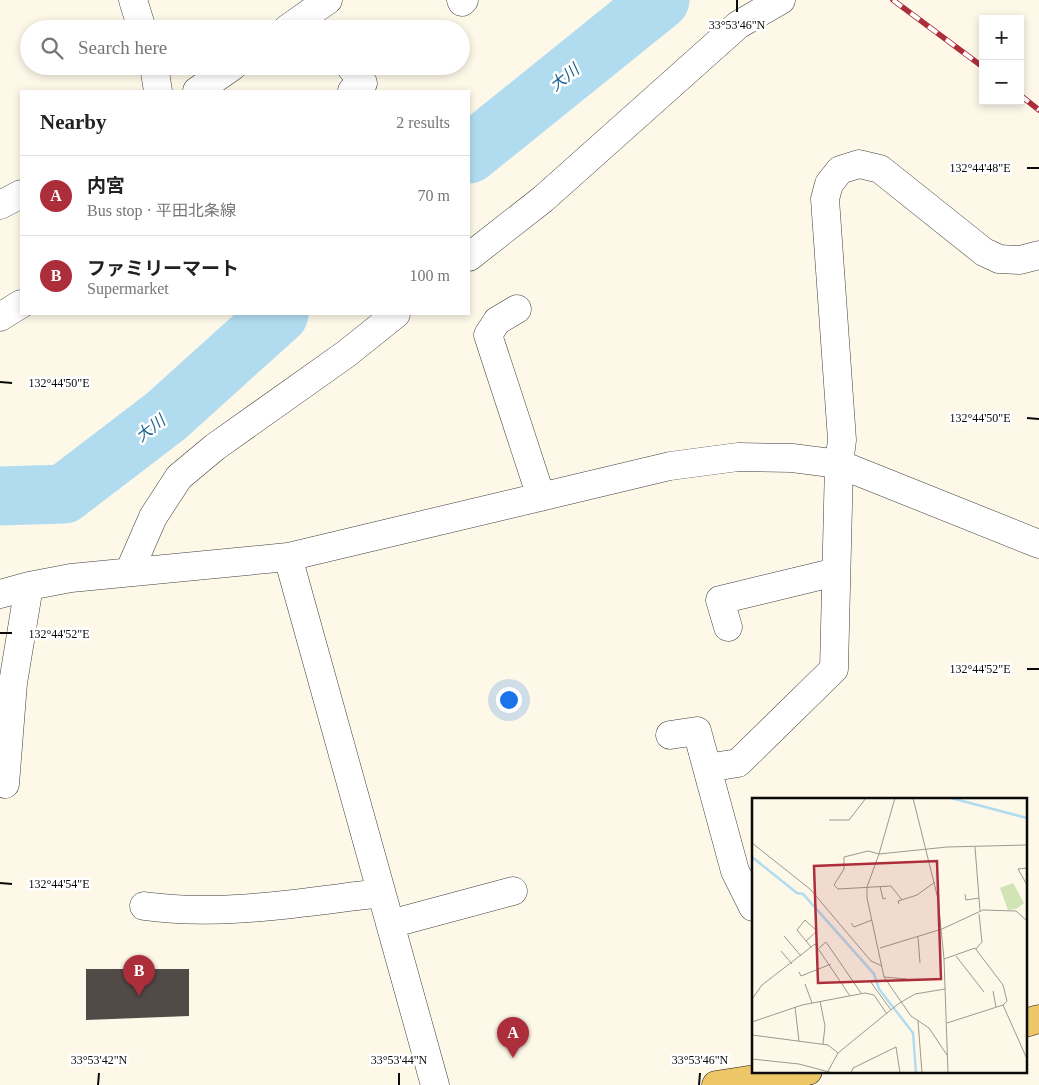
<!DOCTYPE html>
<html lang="en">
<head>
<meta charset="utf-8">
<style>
	:root { --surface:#fff; --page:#f6f6f6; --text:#222; --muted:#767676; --line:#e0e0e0; --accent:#ad2e3b }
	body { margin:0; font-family:"Times New Roman","Noto Sans JP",serif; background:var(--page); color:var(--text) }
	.controls { position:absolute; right:15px; top:15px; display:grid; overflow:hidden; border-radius:0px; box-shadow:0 2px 8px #0003 }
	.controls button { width:45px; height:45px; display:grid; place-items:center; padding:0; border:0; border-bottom:1px solid var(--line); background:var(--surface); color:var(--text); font:25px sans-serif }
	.you { position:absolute; left:508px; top:699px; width:18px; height:18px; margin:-12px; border:4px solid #fff; border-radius:50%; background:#1a73e8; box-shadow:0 0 0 8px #1a73e833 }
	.badge { display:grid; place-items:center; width:32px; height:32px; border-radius:50%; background:var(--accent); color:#fff; font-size:16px; font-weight:700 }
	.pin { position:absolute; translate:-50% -41px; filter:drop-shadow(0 1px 2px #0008) }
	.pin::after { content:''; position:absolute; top:26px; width:18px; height:15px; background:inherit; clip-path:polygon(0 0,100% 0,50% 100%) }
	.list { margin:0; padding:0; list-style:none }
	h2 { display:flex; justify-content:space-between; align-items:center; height:65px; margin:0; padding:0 20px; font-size:21px }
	h2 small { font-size:16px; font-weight:400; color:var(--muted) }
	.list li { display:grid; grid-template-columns:32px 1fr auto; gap:15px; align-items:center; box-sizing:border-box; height:80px; padding:0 20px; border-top:1px solid var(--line) }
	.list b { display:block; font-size:19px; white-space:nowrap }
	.list p { margin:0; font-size:16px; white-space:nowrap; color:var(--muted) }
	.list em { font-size:16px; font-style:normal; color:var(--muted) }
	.icon { flex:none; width:28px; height:28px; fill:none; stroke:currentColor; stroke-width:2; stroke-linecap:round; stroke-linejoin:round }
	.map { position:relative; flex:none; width:1039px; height:1085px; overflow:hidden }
	.search { position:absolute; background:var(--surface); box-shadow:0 2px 8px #0003; left:20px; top:20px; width:450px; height:55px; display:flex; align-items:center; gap:12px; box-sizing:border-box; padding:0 18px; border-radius:28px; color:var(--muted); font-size:19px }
	.panel { position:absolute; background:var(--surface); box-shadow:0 2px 8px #0003; left:20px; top:90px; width:450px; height:225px; border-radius:0px }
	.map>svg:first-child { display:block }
</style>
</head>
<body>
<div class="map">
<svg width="1039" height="1085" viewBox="0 0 1039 1085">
	<rect width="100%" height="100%" fill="#fdf8e8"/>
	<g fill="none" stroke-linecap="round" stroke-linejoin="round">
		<path stroke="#b1dcf0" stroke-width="59" d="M469,154L660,0
			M0,496L64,494L166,416L279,314"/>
	</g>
	<path fill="#514a47" d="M86,969H189V1016L86,1020Z"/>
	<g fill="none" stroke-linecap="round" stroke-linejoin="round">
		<defs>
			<path id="minor" d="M133,0L142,29
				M461,0L462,2L464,0
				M287,29L328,0
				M154,66L158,91
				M350,66L363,83L352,91
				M197,91L233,66
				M0,205L21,194
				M469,257L543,199L738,25L781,0
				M517,309L497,321L488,335L541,497
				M0,317L21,304
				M288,557L435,1085
				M129,572L153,517L179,477L215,447L346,354L396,314
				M0,594L29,586L71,578L288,557L670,466L738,457L792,458L839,464L1039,544
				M728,627L720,600L836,572
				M670,735L697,731L735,871L753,907
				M707,768L738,763L834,669L839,464L842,440L825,199L829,184L840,170L859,164L880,169L984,252L999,259L1020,260L1039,255
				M5,784L13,683L29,586
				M144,906C223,917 303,902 381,893
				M390,924L513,891"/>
			<path id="major" d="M1025,1023L1039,1019
				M716,1085L808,1071"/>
		</defs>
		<use href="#minor" stroke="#3d3d3d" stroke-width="29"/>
		<use href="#major" stroke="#1b1b1b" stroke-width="29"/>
		<use href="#minor" stroke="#fff" stroke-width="28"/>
		<use href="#major" stroke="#edc668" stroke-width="28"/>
		<defs>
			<path id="rail" d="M893,0L983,67
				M1020,95L1039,110"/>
		</defs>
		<use href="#rail" stroke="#ad2e3b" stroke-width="5.5"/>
		<use href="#rail" stroke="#fff" stroke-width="4" stroke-dasharray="11" stroke-linecap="butt"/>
	</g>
	<path fill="none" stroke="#0a0a0a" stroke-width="2" d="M737,12V0M1027,168H1039M0,382L12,383M1027,418L1039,419M0,633H12M1027,669H1039M0,883L12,884M98,1085L99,1073M399,1085V1073M699,1085L700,1073"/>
	<g text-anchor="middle" stroke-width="5" stroke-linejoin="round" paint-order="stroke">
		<g font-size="16" font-style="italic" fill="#1f6490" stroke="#fff">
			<text transform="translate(564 77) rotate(-39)" y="6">大川</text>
			<text transform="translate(150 428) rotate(-38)" y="6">大川</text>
		</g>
	</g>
	<g transform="translate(752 798)">
		<rect width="275" height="275" fill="#fdf8e8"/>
		<path d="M261,85L272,105L264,111L256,112L248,90Z" fill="#d0e4b6"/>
		<path fill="none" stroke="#b1dcf0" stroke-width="2.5" d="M199,0L275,20M0,59L45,95L51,96L122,176L127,191L161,235L164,275"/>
		<path fill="none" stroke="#9c998f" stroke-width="1" d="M143,0L127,56L116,53L92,59V71L82,87L86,91L139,88L150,102M161,0L186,101L192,161L196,275M77,22H97L114,0M0,45L58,91L119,163L130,168M223,49L228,113M275,70L266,71L275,87M128,88L131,101L134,100M213,96L214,102L227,100M147,106L146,103L165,97L183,84M99,125L102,129L120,122M32,138L49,158M166,139L168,165M54,143L65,133L53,122L45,132L59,149M67,150L74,144L109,195M128,150L190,131L231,112L264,113L275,123M224,151L230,144L227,116M29,153L40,166M204,158L232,194M192,161L223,150L251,187L255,203L251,207M47,174L49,178L79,166M132,179L155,181M118,183L139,212M53,186L60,205M241,193L244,209M0,201L10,187L63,146L98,198M68,203L73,228L71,246M43,209L47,243M166,223L170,275M0,224L50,207L113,195L122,197L135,216M195,225L251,207L275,261M0,237L76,247L86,255M195,257L177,230L159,218L132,179L115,100V89L127,56L195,49L275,47M0,261L47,266L81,275M75,275L86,255L146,206L163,196L193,191M99,275L101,270L144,249L148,275"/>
		<path fill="#ad2e3b" fill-opacity="0.15" stroke="#ad2e3b" stroke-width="2.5" d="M185,63L189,181L66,185L62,68Z"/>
		<rect width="275" height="275" fill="none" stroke="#0a0a0a" stroke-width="2.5"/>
	</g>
	<g font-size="12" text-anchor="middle" fill="#0a0a0a" stroke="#fff" stroke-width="5" stroke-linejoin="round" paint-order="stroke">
		<text x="737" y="29">33°53'46"N</text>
		<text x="980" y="172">132°44'48"E</text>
		<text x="59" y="387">132°44'50"E</text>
		<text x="980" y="422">132°44'50"E</text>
		<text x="59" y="638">132°44'52"E</text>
		<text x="980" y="673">132°44'52"E</text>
		<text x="59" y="888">132°44'54"E</text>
		<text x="99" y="1064">33°53'42"N</text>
		<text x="399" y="1064">33°53'44"N</text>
		<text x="700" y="1064">33°53'46"N</text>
	</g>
</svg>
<div class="controls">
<button>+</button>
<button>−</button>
</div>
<div class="you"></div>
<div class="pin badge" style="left:513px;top:1058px">A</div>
<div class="pin badge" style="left:139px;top:996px">B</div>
<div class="search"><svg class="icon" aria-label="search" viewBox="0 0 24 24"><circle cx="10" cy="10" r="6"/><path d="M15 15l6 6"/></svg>Search here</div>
<section class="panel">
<h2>Nearby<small>2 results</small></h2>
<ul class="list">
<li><span class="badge">A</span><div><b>内宮</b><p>Bus stop · 平田北条線</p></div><em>70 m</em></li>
<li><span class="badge">B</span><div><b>ファミリーマート</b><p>Supermarket</p></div><em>100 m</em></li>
</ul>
</section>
</div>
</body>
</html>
